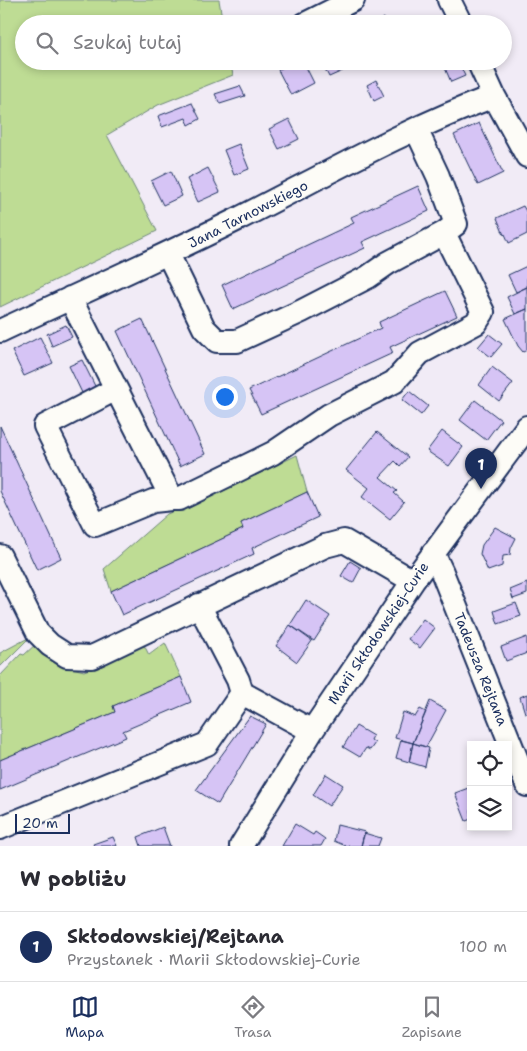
<!DOCTYPE html>
<html lang="pl">
<head>
<meta charset="utf-8">
<style>
	:root { --surface:#fff; --page:#f7f7f7; --text:#2b2b33; --muted:#7c7c81; --line:#e1e1e2; --accent:#1b2f5e }
	body { margin:0; font-family:"Shantell Sans",sans-serif; background:var(--page); color:var(--text) }
	.controls { position:absolute; right:15px; bottom:15px; display:grid; overflow:hidden; border-radius:0px; box-shadow:0 2px 8px #0003 }
	.controls button { width:45px; height:45px; display:grid; place-items:center; padding:0; border:0; border-bottom:1px solid var(--line); background:var(--surface); color:var(--text); font:25px sans-serif }
	.scale { position:absolute; left:15px; bottom:12px; width:55px; box-sizing:border-box; padding-left:5px; border:2px solid #1b2f5e; border-top:0; font-size:14px; line-height:18px; white-space:nowrap; color:#1b2f5e; -webkit-text-stroke:4px #fdfcf7; paint-order:stroke }
	.you { position:absolute; left:224px; top:396px; width:18px; height:18px; margin:-12px; border:4px solid #fff; border-radius:50%; background:#1a73e8; box-shadow:0 0 0 8px #1a73e833 }
	.badge { display:grid; place-items:center; width:32px; height:32px; border-radius:50%; background:var(--accent); color:#fff; font-size:16px; font-weight:700 }
	.pin { position:absolute; translate:-50% -41px; filter:drop-shadow(0 1px 2px #0008) }
	.pin::after { content:''; position:absolute; top:26px; width:18px; height:15px; background:inherit; clip-path:polygon(0 0,100% 0,50% 100%) }
	.list { margin:0; padding:0; list-style:none }
	h2 { display:flex; justify-content:space-between; align-items:center; height:65px; margin:0; padding:0 20px; font-size:21px }
	h2 small { font-size:16px; font-weight:400; color:var(--muted) }
	.list li { display:grid; grid-template-columns:32px 1fr auto; gap:15px; align-items:center; box-sizing:border-box; height:70px; padding:0 20px; border-top:1px solid var(--line) }
	.list b { display:block; font-size:19px; white-space:nowrap }
	.list p { margin:0; font-size:16px; white-space:nowrap; color:var(--muted) }
	.list em { font-size:16px; font-style:normal; color:var(--muted) }
	.icon { flex:none; width:28px; height:28px; fill:none; stroke:currentColor; stroke-width:2; stroke-linecap:round; stroke-linejoin:round }
	.map { position:relative; flex:none; width:527px; height:846px; overflow:hidden }
	.search { position:absolute; background:var(--surface); box-shadow:0 2px 8px #0003; left:15px; right:15px; top:15px; height:55px; display:flex; align-items:center; gap:12px; box-sizing:border-box; padding:0 18px; border-radius:28px; color:var(--muted); font-size:19px }
	.sheet { height:135px; background:var(--surface) }
	nav { display:flex; justify-content:space-around; align-items:center; box-sizing:border-box; height:70px; border-top:1px solid var(--line); background:var(--surface); font-size:14px; color:var(--muted) }
	nav a { display:grid; justify-items:center; gap:2px }
	nav .on { color:var(--accent) }
	.map>svg:first-child { display:block }
</style>
</head>
<body>
<div class="map">
<svg width="527" height="846" viewBox="0 0 527 846">
	<rect width="100%" height="100%" fill="#f1ebf6"/>
	<filter id="ink" filterUnits="userSpaceOnUse"><feTurbulence type="fractalNoise" baseFrequency=".02" numOctaves="2"/><feDisplacementMap in="SourceGraphic" scale="10" xChannelSelector="R" yChannelSelector="G"/><feConvolveMatrix kernelMatrix="1 2 1 2 8 2 1 2 1" color-interpolation-filters="sRGB"/></filter>
	<g filter="url(#ink)">
		<path fill="#bedc94" stroke="#6c8679" d="M0,0H219L223,24H24V61H230L233,75L158,105L107,135L157,231L0,307Z
			M297,455L307,492L241,523L243,529L111,591L104,569L167,514L230,488Z
			M30,637L0,667V653Z
			M37,643L56,664L84,671L108,662L143,643L149,655L165,643L181,677L113,706L115,712L0,760V676L21,654L24,655Z"/>
		<path fill="#d6c4f5" stroke="#1b2f5e" d="M384,18L386,24H372Z
			M295,61H303L314,83L291,95L278,70Z
			M321,61H357L358,64L329,77Z
			M442,61H458L465,76L451,82Z
			M376,80L384,96L374,101L367,85Z
			M240,86L245,96L220,104L215,94Z
			M192,103L200,119L189,125L186,118L162,127L158,116Z
			M289,119L299,139L279,149L269,129Z
			M479,123L503,173L478,185L454,135Z
			M239,144L249,169L234,175L224,150Z
			M208,168L220,192L198,202L187,179Z
			M171,171L182,196L163,205L151,181Z
			M418,186L429,211L362,242L365,248L233,309L222,285L354,223L351,217Z
			M523,206L527,213V234L509,243L505,234L504,235L497,218Z
			M527,266V287L516,292L508,275Z
			M527,287V309L515,314L507,297Z
			M445,291L457,316L390,347L393,353L261,414L249,390L381,328L379,322Z
			M527,309V350L523,352L518,346L505,319Z
			M142,319L205,454L180,466L117,331Z
			M66,325L72,337L52,346L47,334Z
			M489,334L502,344L491,357L478,347Z
			M40,337L53,363L24,376L12,351Z
			M82,360L96,388L83,395L69,366Z
			M492,367L513,383L499,401L479,385Z
			M409,391L428,406L421,415L402,400Z
			M475,400L501,420L486,440L460,420Z
			M0,426L61,558L37,570L0,491Z
			M442,431L463,447L449,466L427,451Z
			M377,432L408,457L400,466L395,461L380,477L397,491L394,493L404,502L390,519L362,497L369,488L346,470Z
			M307,492L318,517L252,548L254,554L122,615L111,591L243,529L241,523Z
			M495,527L516,538L511,548L510,555L503,556L502,566L488,571L480,554L482,545Z
			M350,561L361,568L353,583L341,576Z
			M527,583V594L513,599L510,590Z
			M306,600L330,616L314,641L290,625Z
			M516,603L521,616L498,624L494,611Z
			M423,619L435,628L420,648L408,639Z
			M290,625L312,641L297,662L276,646Z
			M527,637V653L506,661L501,647Z
			M181,677L191,702L123,731L126,737L0,790V760L115,712L113,706Z
			M527,694V712L525,713L520,697Z
			M430,701L446,710L426,747L413,743Z
			M420,709L426,712L413,743L395,738L403,712L415,717Z
			M250,716L266,724L218,804L196,790Z
			M356,726L373,736L371,740L375,743L370,750L366,748L360,757L343,747Z
			M401,740L413,743L409,762L396,758Z
			M413,743L429,748L425,767L409,762Z
			M326,774L343,785L329,806L313,795Z
			M471,787V819L466,821L455,793Z
			M295,824L313,835L315,832L325,839L321,846H282Z
			M337,825L365,832L361,846H346L334,841Z
			M163,827L170,846H141L138,837Z
			M364,833L381,838L378,846H361Z
			M113,837L117,846H94L93,844Z"/>
		<g fill="none" stroke-linecap="round" stroke-linejoin="round">
			<defs>
				<path id="minor" d="M449,0L461,24
					M305,24L353,0
					M478,61L494,96L527,156
					M168,254L204,328L217,341H237L302,311L368,277L388,263L444,233L456,224L438,176L416,129
					M70,298L172,499H179L273,453L329,415L394,382L420,353L476,323L483,312L444,233
					M0,331C79,294 158,259 236,220C321,177 405,129 494,96
					M116,389L45,426L95,525L153,501L172,499
					M433,553L442,572L527,785
					M0,556L38,633L50,645L67,656L92,657L325,546L344,541L413,581
					M199,605L238,680L242,693L312,731
					M0,828L207,744L242,693
					M241,846L312,731L413,581L527,427"/>
			</defs>
			<use href="#minor" stroke="#1b2f5e" stroke-width="26"/>
			<use href="#minor" stroke="#fdfcf7" stroke-width="22"/>
		</g>
	</g>
	<g text-anchor="middle" stroke-width="4.5" stroke-linejoin="round" paint-order="stroke">
		<g font-size="14" fill="#1b2f5e" stroke="#fdfcf7">
			<text transform="translate(248 214) rotate(-27)" y="5">Jana Tarnowskiego</text>
			<text transform="translate(378 633) rotate(-56)" y="5">Marii Skłodowskiej-Curie</text>
			<text transform="translate(481 669) rotate(68)" y="5">Tadeusza Rejtana</text>
		</g>
	</g>
</svg>
<div class="controls">
<button><svg class="icon" aria-label="locate" viewBox="0 0 24 24"><circle cx="12" cy="12" r="6"/><path d="M12 2v4M12 18v4M2 12h4M18 12h4"/></svg></button>
<button><svg class="icon" aria-label="layers" viewBox="0 0 24 24"><path d="M12 4l9 5-9 5-9-5zM3 14l9 5 9-5"/></svg></button>
</div>
<div class="scale">20 m</div>
<div class="you"></div>
<div class="pin badge" style="left:481px;top:489px">1</div>
<div class="search"><svg class="icon" aria-label="search" viewBox="0 0 24 24"><circle cx="10" cy="10" r="6"/><path d="M15 15l6 6"/></svg>Szukaj tutaj</div>
</div>
<section class="sheet">
<h2>W pobliżu<small></small></h2>
<ul class="list">
<li><span class="badge">1</span><div><b>Skłodowskiej/Rejtana</b><p>Przystanek · Marii Skłodowskiej-Curie</p></div><em>100 m</em></li>
</ul>
</section>
<nav>
<a class="on"><svg class="icon" aria-label="map" viewBox="0 0 24 24"><path d="M3 6l6-2 6 2 6-2v14l-6 2-6-2-6 2zM9 4v14M15 6v14"/></svg>Mapa</a>
<a><svg class="icon" aria-label="directions" viewBox="0 0 24 24"><path d="M12 3l9 9-9 9-9-9zM9 14v-3h6M13 9l2 2-2 2"/></svg>Trasa</a>
<a><svg class="icon" aria-label="saved" viewBox="0 0 24 24"><path d="M7 4h10v16l-5-4-5 4z"/></svg>Zapisane</a>
</nav>
</body>
</html>
